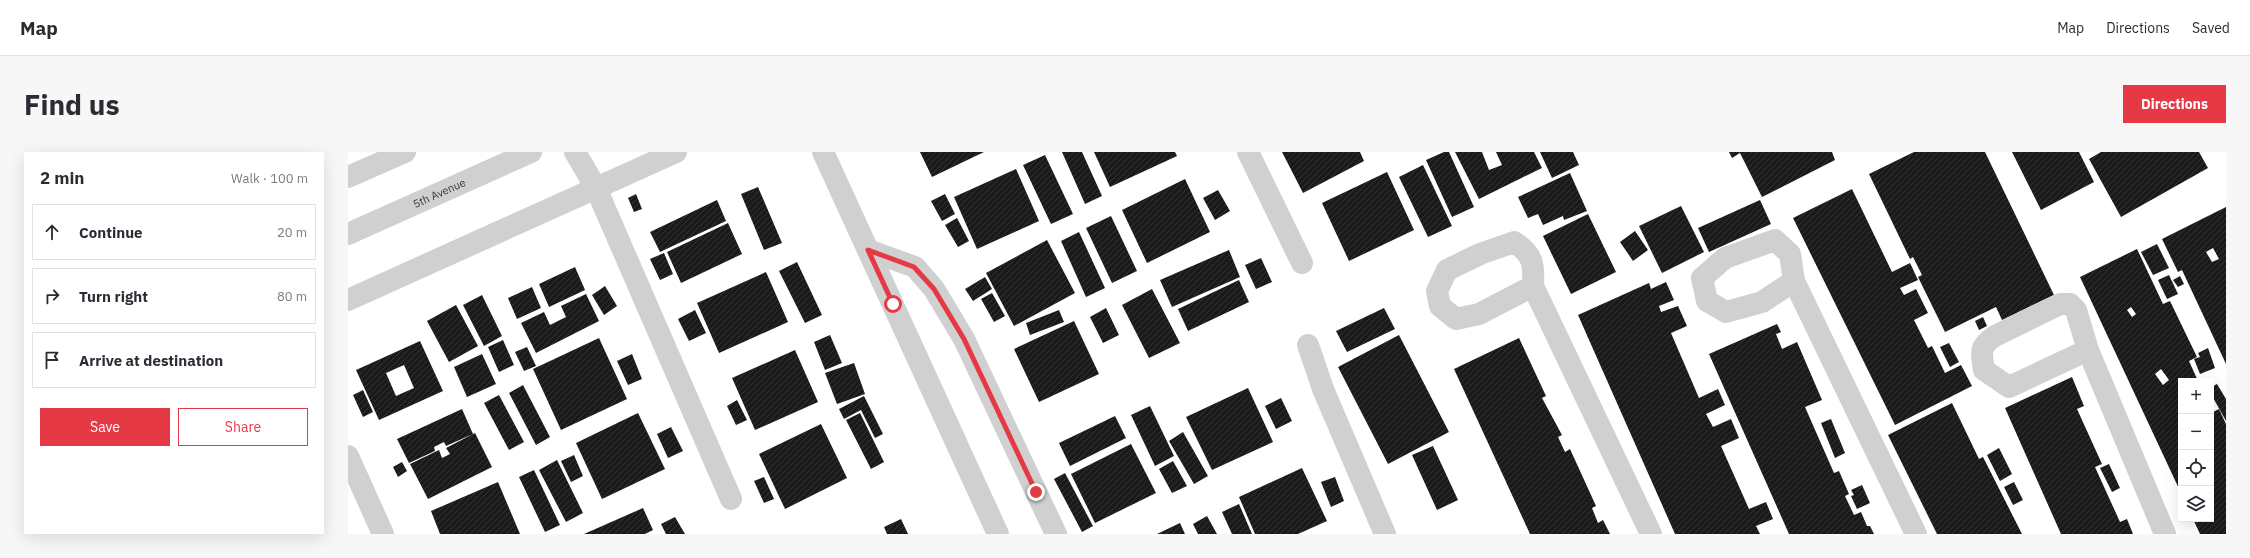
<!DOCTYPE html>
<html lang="en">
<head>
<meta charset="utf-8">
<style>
	:root { --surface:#fff; --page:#f7f7f7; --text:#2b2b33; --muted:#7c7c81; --line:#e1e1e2; --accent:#e63946 }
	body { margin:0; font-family:"IBM Plex Sans",sans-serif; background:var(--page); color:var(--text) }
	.controls { position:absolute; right:12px; bottom:12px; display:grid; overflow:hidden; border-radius:0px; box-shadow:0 4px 16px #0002 }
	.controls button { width:36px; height:36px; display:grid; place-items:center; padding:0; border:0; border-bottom:1px solid var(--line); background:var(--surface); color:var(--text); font:20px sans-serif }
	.stop { position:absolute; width:12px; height:12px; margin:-9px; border:3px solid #e63946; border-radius:50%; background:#fff }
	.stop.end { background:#e63946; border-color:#fff; box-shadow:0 1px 4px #0008 }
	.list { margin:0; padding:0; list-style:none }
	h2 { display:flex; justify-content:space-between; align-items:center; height:52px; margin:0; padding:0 16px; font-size:17px }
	h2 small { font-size:13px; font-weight:400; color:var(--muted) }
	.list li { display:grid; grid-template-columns:26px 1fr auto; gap:12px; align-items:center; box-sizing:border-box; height:56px; margin:0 8px 8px; padding:0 8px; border:1px solid var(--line); border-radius:0px }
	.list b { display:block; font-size:15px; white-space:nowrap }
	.list em { font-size:13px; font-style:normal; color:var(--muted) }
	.actions { display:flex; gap:8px; padding:12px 16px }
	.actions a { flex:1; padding:9px 0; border:1px solid var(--accent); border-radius:0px; text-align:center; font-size:14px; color:var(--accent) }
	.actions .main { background:var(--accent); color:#fff }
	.icon { flex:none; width:22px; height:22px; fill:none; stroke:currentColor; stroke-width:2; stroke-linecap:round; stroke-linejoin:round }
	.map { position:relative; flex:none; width:1878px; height:382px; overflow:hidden; border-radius:0px }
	header { display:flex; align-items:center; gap:24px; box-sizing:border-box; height:56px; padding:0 20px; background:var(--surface); border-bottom:1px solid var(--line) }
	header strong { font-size:19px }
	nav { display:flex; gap:22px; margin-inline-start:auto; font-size:14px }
	.intro { display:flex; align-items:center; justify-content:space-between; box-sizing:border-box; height:96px; padding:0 24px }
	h1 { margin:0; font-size:28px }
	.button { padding:10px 18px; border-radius:0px; background:var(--accent); color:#fff; font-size:14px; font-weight:700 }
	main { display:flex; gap:24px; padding:0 24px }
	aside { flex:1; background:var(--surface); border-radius:0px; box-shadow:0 4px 16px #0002 }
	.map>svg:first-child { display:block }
</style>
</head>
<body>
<header>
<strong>Map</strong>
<nav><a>Map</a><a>Directions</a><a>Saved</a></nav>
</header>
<div class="intro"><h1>Find us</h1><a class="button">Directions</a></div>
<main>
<aside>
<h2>2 min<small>Walk · 100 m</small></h2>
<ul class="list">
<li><svg class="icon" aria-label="ahead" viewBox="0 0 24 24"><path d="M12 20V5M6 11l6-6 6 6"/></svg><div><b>Continue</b></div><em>20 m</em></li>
<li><svg class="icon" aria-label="right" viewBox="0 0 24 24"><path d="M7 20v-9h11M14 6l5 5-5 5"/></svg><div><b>Turn right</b></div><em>80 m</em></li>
<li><svg class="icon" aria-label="arrive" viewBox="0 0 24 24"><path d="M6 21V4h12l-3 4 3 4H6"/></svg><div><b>Arrive at destination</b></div></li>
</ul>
<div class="actions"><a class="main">Save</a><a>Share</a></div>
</aside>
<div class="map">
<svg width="1878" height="382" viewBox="0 0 1878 382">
	<defs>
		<pattern id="building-hatch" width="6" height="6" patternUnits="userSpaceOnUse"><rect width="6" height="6" fill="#1a1a1a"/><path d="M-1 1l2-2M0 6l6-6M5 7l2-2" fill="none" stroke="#333"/></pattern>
	</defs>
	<rect width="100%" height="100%" fill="#fff"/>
	<path fill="url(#building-hatch)" fill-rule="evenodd" d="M572,0H636L584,25Z
		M714,0H734L754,44L737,52Z
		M746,0H827L829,4L762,35Z
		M934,0H1012L1016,9L955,41Z
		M1096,0H1101L1126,55L1104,65L1078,8Z
		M1107,0H1134L1141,18L1154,13L1148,0H1186L1194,16L1131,47Z
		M1192,0H1225L1231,13L1204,26Z
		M1381,0H1484L1487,8L1414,45L1392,1L1384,6Z
		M1566,0H1637L1706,143L1654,168L1648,155L1597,180L1570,125L1574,123L1565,105L1562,107L1521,22Z
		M1664,0H1731L1746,30L1693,58Z
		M1753,0H1851L1860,16L1773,65L1741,7Z
		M697,3L725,62L703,72L675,13Z
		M1075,13L1104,74L1080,85L1051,25Z
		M668,17L691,69L629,97L606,45Z
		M1039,20L1066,78L1001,109L974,51Z
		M1222,21L1239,59L1216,68L1215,64L1195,73L1190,62L1180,66L1170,45Z
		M837,27L862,80L799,111L774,58Z
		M410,35L434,91L416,98L393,42Z
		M1504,37L1544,120L1562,111L1570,128L1552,136L1556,143L1568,137L1580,161L1566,168L1580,196L1584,194L1597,221L1613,213L1624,234L1547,273L1445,66Z
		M870,38L882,59L867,68L855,46Z
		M288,42L294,57L286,60L280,46Z
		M597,42L607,62L594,69L583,49Z
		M369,48L378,69L312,100L302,80Z
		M1412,48L1423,72L1361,100L1350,76Z
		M1333,54L1356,100L1314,121L1291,74Z
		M1878,55V212L1834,118L1830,120L1814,87ZM1865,96L1871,107L1864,110L1858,100Z
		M1240,62L1268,120L1223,142L1195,84Z
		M763,64L789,119L764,131L738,76Z
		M609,66L621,89L610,95L597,73Z
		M380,71L394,102L333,131L319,100Z
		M1287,79L1300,98L1285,109L1272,90Z
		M731,80L757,136L738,145L713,89Z
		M699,88L727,141L666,174L638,121Z
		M1809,92L1821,116L1805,123L1793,100Z
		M1789,97L1815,152L1822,149L1849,205L1841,209L1850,229H1833V341L1732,125ZM1783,155L1788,162L1784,165L1779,158ZM1813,217L1821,228L1815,233L1807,222Z
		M881,98L892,125L824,155L812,128Z
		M316,101L325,122L312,128L302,107Z
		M913,106L924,130L908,137L897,113Z
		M449,110L474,163L457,171L431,119Z
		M227,115L237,138L201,155L191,132Z
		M418,120L440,170L371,201L349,151Z
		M1821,123L1830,142L1819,147L1810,128Z
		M1832,124L1836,132L1830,135L1825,128Z
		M637,125L644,137L625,149L617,137Z
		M891,128L901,150L840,179L830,157Z
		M1318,130L1326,148L1311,154L1313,160L1330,154L1339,174L1323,181L1351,246L1370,237L1377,253L1358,262L1365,275L1383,267L1391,286L1373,294L1401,357L1418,350L1425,367L1408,374L1412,382H1327L1230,163L1301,131L1303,137Z
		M257,134L269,154L256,163L244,143Z
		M184,135L193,156L169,167L160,146Z
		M804,137L832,191L801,206L774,153Z
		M644,141L657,164L646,170L633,147Z
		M238,142L251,169L188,201L173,171L196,160L202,173L218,165L213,154Z
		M134,143L154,184L136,194L115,153Z
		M108,153L130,194L101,210L79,169Z
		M758,156L771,183L755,191L742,165Z
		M1036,156L1047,177L999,200L988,179Z
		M347,158L358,181L341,189L330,167Z
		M711,158L716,170L682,183L678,171Z
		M1635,165L1639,174L1631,178L1627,169Z
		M726,169L751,222L691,250L666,197Z
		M1429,172L1433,180L1428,182L1434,197L1449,190L1474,248L1457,255L1486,321L1491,319L1501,342L1497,344L1506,363L1513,360L1519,374H1522L1526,382H1441L1361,202Z
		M482,183L494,211L477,218L466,190Z
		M1051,183L1101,280L1040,312L990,215Z
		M251,186L279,247L213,278L185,217Z
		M1171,186L1198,244L1194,246L1214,283L1210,285L1217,300L1222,297L1248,354L1244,356L1250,371L1255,368L1262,382H1182L1106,217Z
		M155,188L166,213L151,220L140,195Z
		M72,189L95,239L31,268L8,218ZM56,213L66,236L48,244L38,221Z
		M1601,191L1611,210L1602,215L1592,195Z
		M179,195L188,214L176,219L167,200Z
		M1860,196L1867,216L1852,222L1846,207L1852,205L1850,201Z
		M447,198L470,250L407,278L384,226Z
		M134,202L148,232L119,245L106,215Z
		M284,202L294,227L280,233L269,209Z
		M506,211L517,242L489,252L477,221Z
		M1724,225L1736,254L1729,257L1754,312L1747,315L1772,370L1779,367L1785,382H1713L1657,256Z
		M1869,232L1878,247V269L1863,242V235Z
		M175,233L202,285L188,293L161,241Z
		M900,236L925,290L864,318L838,265Z
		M15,238L25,260L15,265L5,243Z
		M151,243L176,290L161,298L136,251Z
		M516,244L535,282L527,286L513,258L496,267L491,257Z
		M933,246L944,269L928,277L917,254Z
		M389,248L399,268L388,273L379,254Z
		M1604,251L1631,307L1635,305L1674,382H1589L1540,283Z
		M802,254L826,304L807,314L783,263Z
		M1863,256L1865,260L1871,257L1878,272V382H1852L1845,367H1863Z
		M114,257L125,282L98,294L96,290L86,295L87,299L61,311L49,287Z
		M290,261L317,317L254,347L228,291Z
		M512,261L536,310L523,317L498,268Z
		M767,264L778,286L722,314L711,291Z
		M1483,267L1497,301L1487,306L1473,271Z
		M473,272L499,326L437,357L411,302Z
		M323,275L335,299L320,306L309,282Z
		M835,280L860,324L846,332L821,289Z
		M127,281L144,315L80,347L62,312L91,298L94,306L102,302L98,296Z
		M783,292L808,341L747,371L723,322Z
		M1085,294L1110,348L1089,358L1064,303Z
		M1651,296L1664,322L1652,329L1639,303Z
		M226,303L235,324L223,330L213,309Z
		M209,308L235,361L218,370L191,318Z
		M825,309L839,334L824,341L811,317Z
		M54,310L59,319L50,325L45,315Z
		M1761,312L1772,336L1764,340L1752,316Z
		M954,316L979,369L950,382H907L891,345Z
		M186,318L212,373L197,380L171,325Z
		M717,321L745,374L734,380L706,327Z
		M416,325L426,347L416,351L406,329Z
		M987,325L996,349L983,355L973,330Z
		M150,330L172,382H92L83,359Z
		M1666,330L1675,348L1665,353L1656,335Z
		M1514,333L1522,351L1509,357L1503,344L1506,343L1503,338Z
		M891,352L904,382H884L874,360Z
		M295,356L305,378L297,382H236Z
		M859,364L869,382H850L845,372Z
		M327,365L337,382H318L313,372Z
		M553,367L560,382H539L536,375Z
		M832,371L837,382H809Z"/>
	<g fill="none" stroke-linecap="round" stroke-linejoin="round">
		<g stroke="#d0d0d0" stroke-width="22">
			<path d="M227,0L248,36L383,347"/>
			<path d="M475,0L650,382"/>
			<path d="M900,0L954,111"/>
			<path d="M0,25L57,0"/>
			<path id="s1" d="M0,82L183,0"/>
			<path d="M520,98L567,115L586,137L616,187L708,382"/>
			<path d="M1446,129L1414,150L1378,160L1359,149L1354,126L1377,106L1427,88L1442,102L1446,129L1568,382"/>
			<path d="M1185,134L1131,162L1108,167L1092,154L1089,139L1099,118L1132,102L1166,90C1186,103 1186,113 1185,134L1303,382"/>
			<path d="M0,148L328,0"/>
			<path d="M960,193L975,237L1037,382"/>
			<path d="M1740,198L1661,235L1636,218C1633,201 1631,194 1647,184L1712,152H1722L1728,158L1740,198L1817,382"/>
			<path d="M0,304L35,382"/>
		</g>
	</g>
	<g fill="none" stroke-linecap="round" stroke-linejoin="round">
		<path stroke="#e63946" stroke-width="5" d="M545,152L520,98L566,115L586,137L616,187L688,340"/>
	</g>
	<g text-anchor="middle" stroke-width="4" stroke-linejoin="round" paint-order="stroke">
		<g font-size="11" fill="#333" stroke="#fff">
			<text dy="4" stroke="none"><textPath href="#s1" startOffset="100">5th Avenue</textPath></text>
		</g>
	</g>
</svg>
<div class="controls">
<button>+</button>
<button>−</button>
<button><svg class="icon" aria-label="locate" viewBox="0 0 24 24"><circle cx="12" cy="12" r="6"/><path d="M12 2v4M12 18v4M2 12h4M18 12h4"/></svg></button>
<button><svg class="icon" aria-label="layers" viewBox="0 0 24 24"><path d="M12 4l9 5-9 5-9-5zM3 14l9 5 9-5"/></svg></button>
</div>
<div class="stop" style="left:545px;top:152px"></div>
<div class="stop end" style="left:688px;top:340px"></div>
</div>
</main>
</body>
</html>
